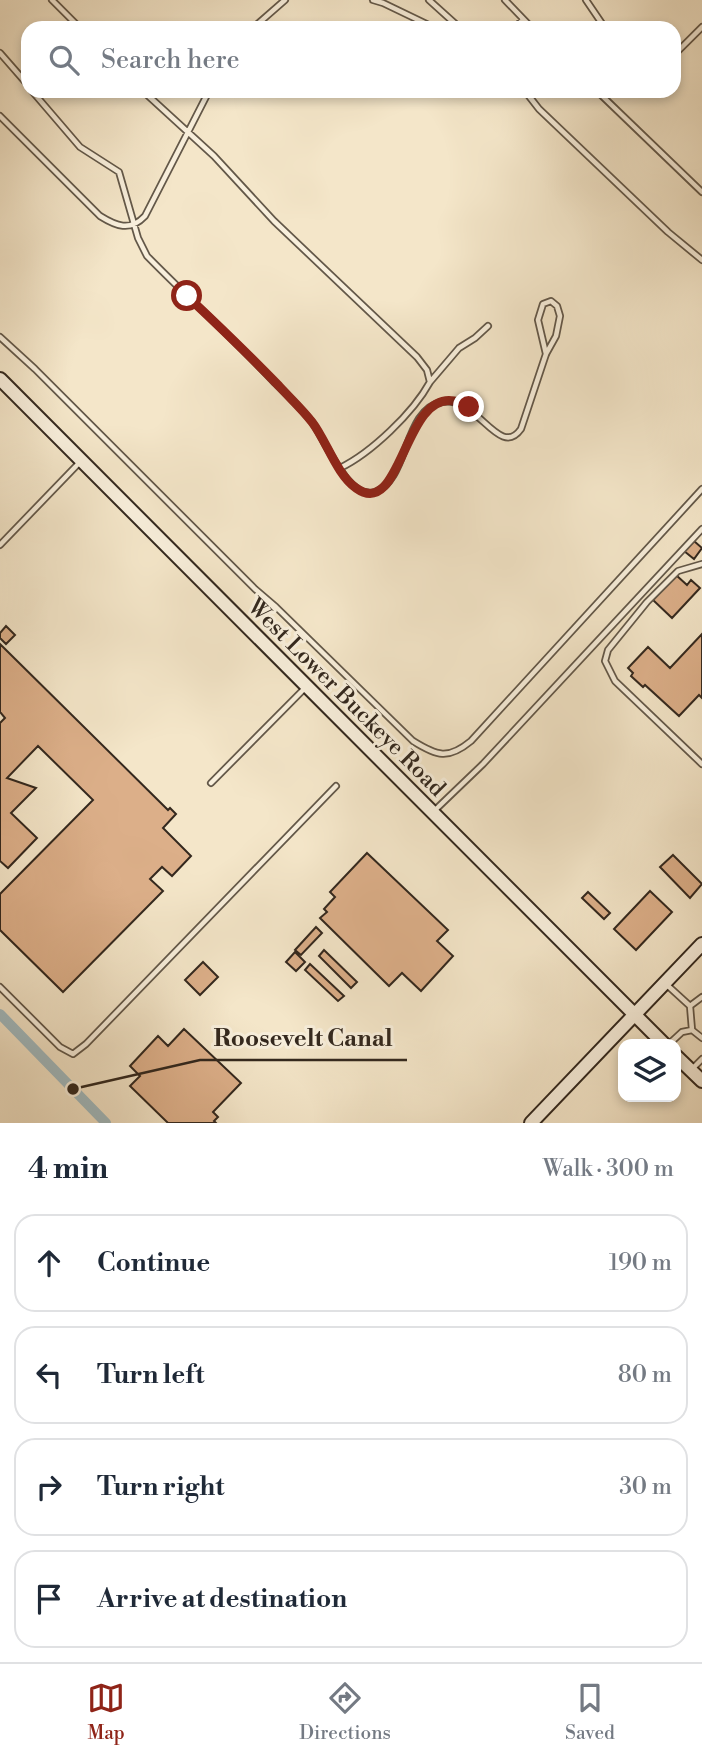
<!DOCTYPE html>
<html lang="en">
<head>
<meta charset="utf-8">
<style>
	:root { --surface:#fff; --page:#f6f6f7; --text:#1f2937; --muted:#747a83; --line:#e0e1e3; --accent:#8f2418 }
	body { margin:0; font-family:"Libre Bodoni",serif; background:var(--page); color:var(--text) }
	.controls { position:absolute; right:21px; bottom:21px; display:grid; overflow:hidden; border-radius:14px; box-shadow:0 4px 10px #0003 }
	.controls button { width:63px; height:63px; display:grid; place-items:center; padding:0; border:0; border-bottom:2px solid var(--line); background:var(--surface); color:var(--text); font:35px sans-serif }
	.stop { position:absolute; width:21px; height:21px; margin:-16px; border:5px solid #8f2418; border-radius:50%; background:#fff }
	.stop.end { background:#8f2418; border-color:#fff; box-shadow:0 2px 7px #0008 }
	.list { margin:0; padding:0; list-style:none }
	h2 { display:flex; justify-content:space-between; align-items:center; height:91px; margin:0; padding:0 28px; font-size:30px }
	h2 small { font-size:23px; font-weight:400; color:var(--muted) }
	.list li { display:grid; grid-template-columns:46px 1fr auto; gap:21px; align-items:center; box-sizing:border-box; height:98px; margin:0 14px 14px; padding:0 14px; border:2px solid var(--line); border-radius:21px }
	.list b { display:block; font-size:26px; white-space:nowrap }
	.list em { font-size:23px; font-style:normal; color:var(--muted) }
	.icon { flex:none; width:38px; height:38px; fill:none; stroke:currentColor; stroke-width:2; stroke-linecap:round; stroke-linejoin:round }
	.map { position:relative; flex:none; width:702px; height:1123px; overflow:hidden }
	.search { position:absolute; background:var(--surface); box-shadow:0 4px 10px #0003; left:21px; right:21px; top:21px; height:77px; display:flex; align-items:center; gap:18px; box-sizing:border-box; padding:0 24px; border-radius:21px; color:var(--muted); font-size:26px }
	.sheet { height:539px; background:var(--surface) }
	nav { display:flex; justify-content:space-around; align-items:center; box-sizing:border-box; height:98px; border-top:2px solid var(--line); background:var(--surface); font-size:19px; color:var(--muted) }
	nav a { display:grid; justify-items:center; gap:4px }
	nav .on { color:var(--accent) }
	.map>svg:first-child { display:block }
</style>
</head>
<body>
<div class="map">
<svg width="702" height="1123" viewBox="0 0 702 1123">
	<rect width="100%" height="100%" fill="#f4e6c9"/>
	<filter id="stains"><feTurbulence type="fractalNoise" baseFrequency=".00286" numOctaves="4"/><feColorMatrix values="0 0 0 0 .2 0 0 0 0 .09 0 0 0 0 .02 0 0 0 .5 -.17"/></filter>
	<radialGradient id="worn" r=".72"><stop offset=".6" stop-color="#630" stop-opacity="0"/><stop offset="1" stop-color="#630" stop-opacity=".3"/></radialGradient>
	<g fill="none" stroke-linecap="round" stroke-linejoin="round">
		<path stroke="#a2bcc2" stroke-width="10" d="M0,1014L106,1123"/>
	</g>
	<path fill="#dcaf89" stroke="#33281e" stroke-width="2" d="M694,541L702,548L694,559L684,551Z
		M676,575L687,585L691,580L700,588L672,618L653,600Z
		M6,626L15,635L6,644L0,638V633Z
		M702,634V698L699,695L679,716L645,685L643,687L631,676L633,673L628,668L648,647L670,668Z
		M0,644L168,810L170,808L176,814L163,828L191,856L172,876L162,867L150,879L163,891L63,992L0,930V894L93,800L38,746L7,778L36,788L11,813L37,838L8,868L0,861V723L5,718L0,712Z
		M367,853L448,930L437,941L453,956L421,991L402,973L389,986L320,918L327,912L324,909L335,897L330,892Z
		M673,855L702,884L690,898L660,867Z
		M650,891L672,912L636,950L614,929Z
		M588,892L610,913L604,919L582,898Z
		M316,927L322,933L301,955L295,950Z
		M324,950L357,982L351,988L319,956Z
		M295,952L305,962L296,971L286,962Z
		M203,962L218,977L200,995L185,980Z
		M310,964L344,996L338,1001L305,970Z
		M184,1029L241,1083L213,1112L218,1117L214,1121L216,1123H168L130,1086L140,1076L130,1066L158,1036L168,1046Z"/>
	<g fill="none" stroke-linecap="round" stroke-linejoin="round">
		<defs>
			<path id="lane" d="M52,0L80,28
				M373,0L383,3L435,28
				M429,0L460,28
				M505,0L532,28
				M586,0L605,28
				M253,28L285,0
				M514,28L523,20
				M0,53L28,85
				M674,55L702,27
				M32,91L80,147L119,172L138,238L147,256C189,299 234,339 275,383C287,395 301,408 312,422C325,439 348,501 375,492C409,480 403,409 442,402C477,395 499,460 521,429L546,354L556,336L560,316L557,306L551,301L543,304L538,320L546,354
				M143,91L214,156L274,221L417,357L427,370L430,382C413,413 371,453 340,468
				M525,91L539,109L668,232L702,260
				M597,91L702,192
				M0,116L100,216C116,226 130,232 145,216L209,91
				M0,337L35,369L255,589L276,607L413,741C437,756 448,760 471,741L702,489
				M430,382L459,348L475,338L488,326
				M0,545L80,462
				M702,564L678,571L647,602L608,650L605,661L615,681L702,764
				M211,783L306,687
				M433,812L483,764L702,529
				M667,985L690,1006L692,1030
				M0,987L60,1047L73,1054L86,1044L336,786
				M690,1006L702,997
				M669,1044L682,1032L692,1030L702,1038
				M691,1070L702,1059"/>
			<path id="secondary" d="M0,379L664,1044
				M676,1056L702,1081
				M531,1123L702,944"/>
		</defs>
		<use href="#lane" stroke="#635849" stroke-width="8"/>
		<use href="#secondary" stroke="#33281e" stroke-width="16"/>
		<use href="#lane" stroke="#f8efdc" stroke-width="4.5"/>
		<use href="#secondary" stroke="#f8efdc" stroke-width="12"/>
	</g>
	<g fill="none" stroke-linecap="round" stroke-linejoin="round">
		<path stroke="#8f2418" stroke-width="9" d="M187,296C219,326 249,355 279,386C290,398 302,409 312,422C326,440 337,475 356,488C402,521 403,392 454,401C459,402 465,405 469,407"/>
	</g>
	<g text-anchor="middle" stroke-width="6" stroke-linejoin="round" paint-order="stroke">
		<g font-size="23" fill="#33281e" stroke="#f8efdc">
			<text transform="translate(347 697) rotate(45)" y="8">West Lower Buckeye Road</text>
		</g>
	</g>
	<path fill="none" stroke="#33281e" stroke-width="2.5" d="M73 1089L200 1060H407"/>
	<circle fill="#33281e" stroke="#f8efdc" stroke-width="2.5" cx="73" cy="1089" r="7"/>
	<g font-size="24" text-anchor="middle" font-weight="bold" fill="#33281e" stroke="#f8efdc" stroke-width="6" stroke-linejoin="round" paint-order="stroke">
		<text x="303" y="1046">Roosevelt Canal</text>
	</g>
	<rect width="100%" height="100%" filter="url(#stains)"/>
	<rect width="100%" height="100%" fill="url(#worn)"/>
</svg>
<div class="controls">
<button><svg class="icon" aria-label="layers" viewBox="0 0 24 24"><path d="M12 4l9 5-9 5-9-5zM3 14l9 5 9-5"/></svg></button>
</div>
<div class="stop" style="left:187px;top:296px"></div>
<div class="stop end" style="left:469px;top:407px"></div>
<div class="search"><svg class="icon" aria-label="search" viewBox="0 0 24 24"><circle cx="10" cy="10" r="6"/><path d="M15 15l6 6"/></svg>Search here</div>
</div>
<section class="sheet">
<h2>4 min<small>Walk · 300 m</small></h2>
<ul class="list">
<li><svg class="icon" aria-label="ahead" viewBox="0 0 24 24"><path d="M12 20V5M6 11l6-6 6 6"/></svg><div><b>Continue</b></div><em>190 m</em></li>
<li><svg class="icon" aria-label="left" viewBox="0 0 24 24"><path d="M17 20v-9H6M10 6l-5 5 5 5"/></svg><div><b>Turn left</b></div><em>80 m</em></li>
<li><svg class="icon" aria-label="right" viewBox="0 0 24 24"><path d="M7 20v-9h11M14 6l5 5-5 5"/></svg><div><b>Turn right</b></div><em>30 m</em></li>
<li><svg class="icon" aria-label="arrive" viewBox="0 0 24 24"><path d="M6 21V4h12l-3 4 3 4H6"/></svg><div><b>Arrive at destination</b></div></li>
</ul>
</section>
<nav>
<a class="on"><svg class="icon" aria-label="map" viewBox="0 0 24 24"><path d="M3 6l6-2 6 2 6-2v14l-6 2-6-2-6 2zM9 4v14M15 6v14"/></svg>Map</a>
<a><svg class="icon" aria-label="directions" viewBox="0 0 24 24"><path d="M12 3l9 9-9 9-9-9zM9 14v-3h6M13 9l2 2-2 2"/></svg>Directions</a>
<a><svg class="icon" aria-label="saved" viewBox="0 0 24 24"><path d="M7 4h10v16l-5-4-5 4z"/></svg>Saved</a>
</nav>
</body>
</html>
